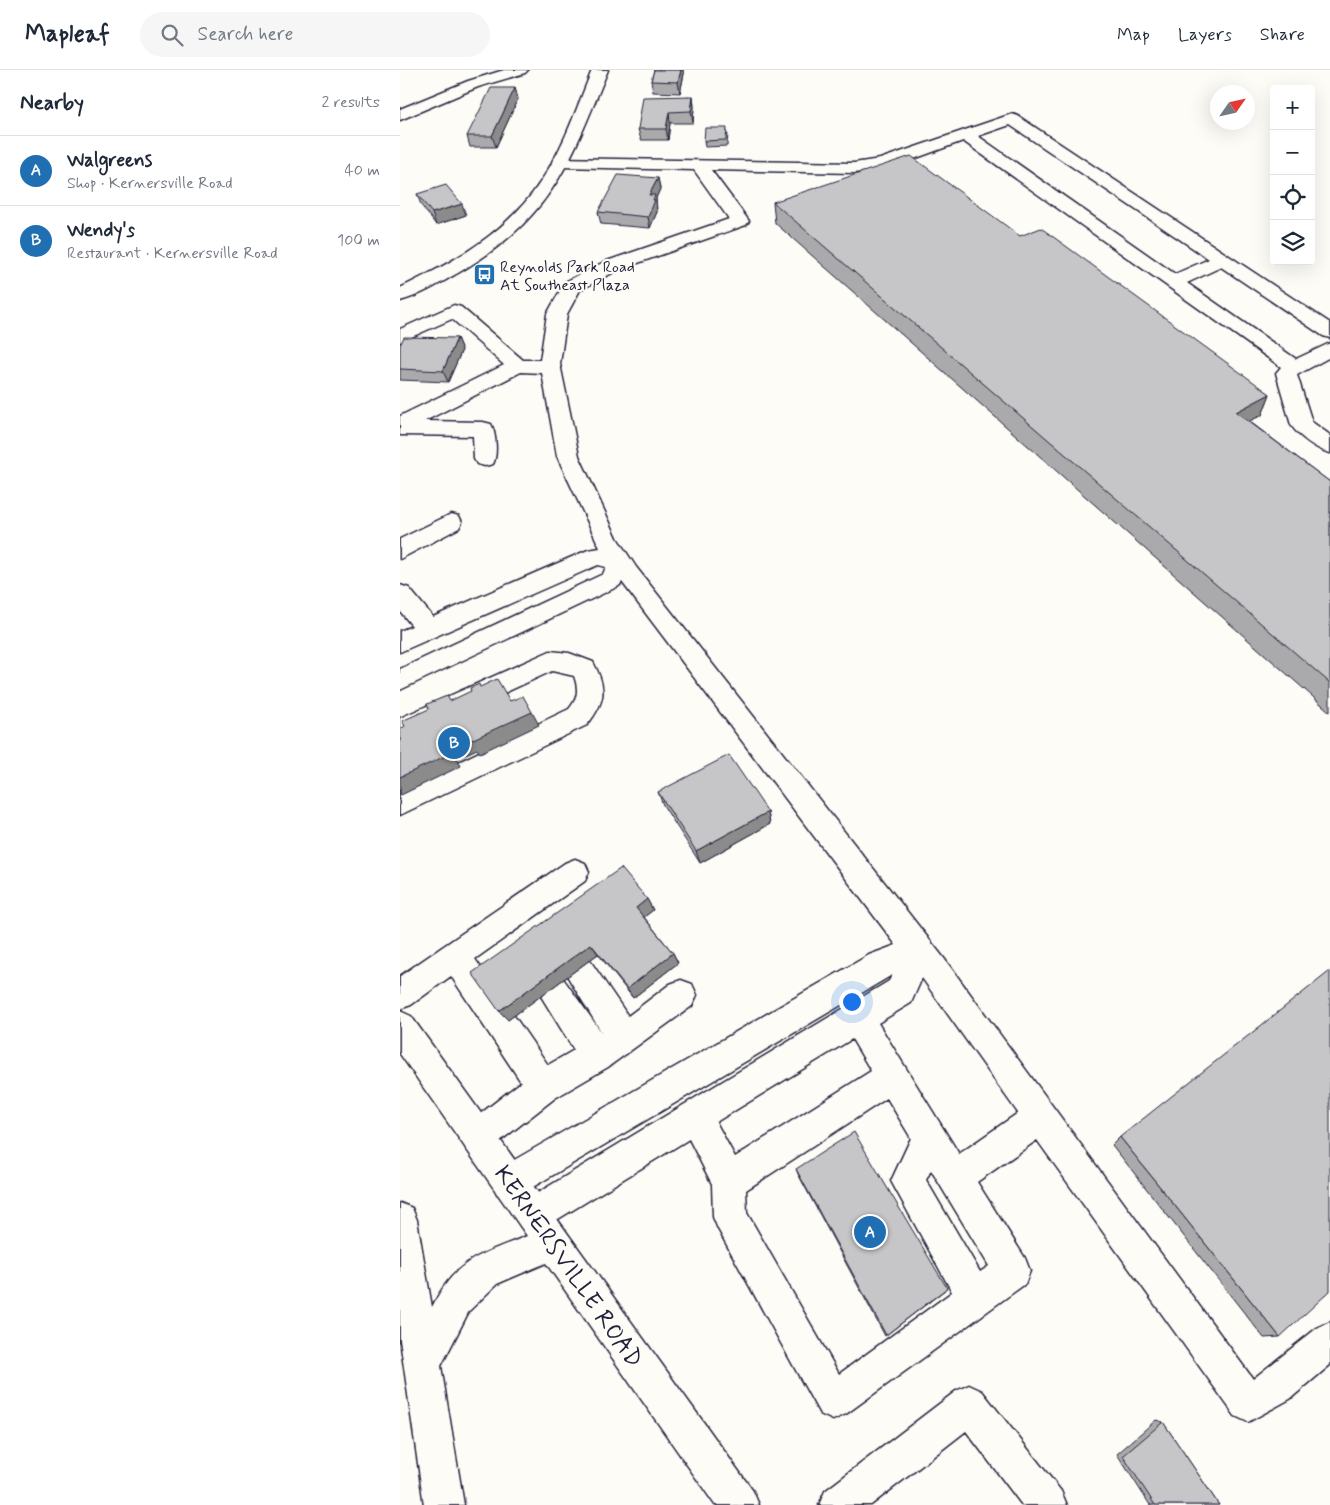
<!DOCTYPE html>
<html lang="en">
<head>
<meta charset="utf-8">
<style>
	:root { --surface:#fff; --page:#f6f6f7; --text:#1f2937; --muted:#747a83; --line:#e0e1e3; --accent:#1f6fb2 }
	body { margin:0; font-family:Mynerve,sans-serif; background:var(--page); color:var(--text) }
	.controls { position:absolute; right:15px; top:15px; display:grid; overflow:hidden; border-radius:5px; box-shadow:0 5px 20px #0002 }
	.controls button { width:45px; height:45px; display:grid; place-items:center; padding:0; border:0; border-bottom:1px solid var(--line); background:var(--surface); color:var(--text); font:25px sans-serif }
	.compass { position:absolute; left:810px; top:15px; width:45px; height:45px; border-radius:50%; background:var(--surface); box-shadow:0 5px 20px #0002; rotate:56deg }
	.you { position:absolute; left:451px; top:931px; width:18px; height:18px; margin:-12px; border:4px solid #fff; border-radius:50%; background:#1a73e8; box-shadow:0 0 0 8px #1a73e833 }
	.badge { display:grid; place-items:center; width:32px; height:32px; border-radius:50%; background:var(--accent); color:#fff; font-size:16px; font-weight:700 }
	.pin { position:absolute; translate:-50% -50%; border:2px solid #fff; box-shadow:0 1px 5px #0006 }
	.list { margin:0; padding:0; list-style:none }
	h2 { display:flex; justify-content:space-between; align-items:center; height:65px; margin:0; padding:0 20px; font-size:21px }
	h2 small { font-size:16px; font-weight:400; color:var(--muted) }
	.list li { display:grid; grid-template-columns:32px 1fr auto; gap:15px; align-items:center; box-sizing:border-box; height:70px; padding:0 20px; border-top:1px solid var(--line) }
	.list b { display:block; font-size:19px; white-space:nowrap }
	.list p { margin:0; font-size:16px; white-space:nowrap; color:var(--muted) }
	.list em { font-size:16px; font-style:normal; color:var(--muted) }
	.icon { flex:none; width:28px; height:28px; fill:none; stroke:currentColor; stroke-width:2; stroke-linecap:round; stroke-linejoin:round }
	.map { position:relative; flex:none; width:930px; height:1435px; overflow:hidden }
	header { display:flex; align-items:center; gap:30px; box-sizing:border-box; height:70px; padding:0 25px; background:var(--surface); border-bottom:1px solid var(--line) }
	header strong { font-size:24px }
	nav { display:flex; gap:28px; margin-inline-start:auto; font-size:18px }
	.search { width:350px; height:45px; background:var(--page); display:flex; align-items:center; gap:12px; box-sizing:border-box; padding:0 18px; border-radius:28px; color:var(--muted); font-size:19px }
	main { display:flex }
	aside { flex:1; background:var(--surface) }
	.map>svg:first-child { display:block }
</style>
</head>
<body>
<header>
<strong>Mapleaf</strong>
<div class="search"><svg class="icon" aria-label="search" viewBox="0 0 24 24"><circle cx="10" cy="10" r="6"/><path d="M15 15l6 6"/></svg>Search here</div>
<nav><a>Map</a><a>Layers</a><a>Share</a></nav>
</header>
<main>
<aside>
<h2>Nearby<small>2 results</small></h2>
<ul class="list">
<li><span class="badge">A</span><div><b>Walgreens</b><p>Shop · Kernersville Road</p></div><em>40 m</em></li>
<li><span class="badge">B</span><div><b>Wendy's</b><p>Restaurant · Kernersville Road</p></div><em>100 m</em></li>
</ul>
</aside>
<div class="map">
<svg width="930" height="1435" viewBox="0 0 930 1435">
	<rect width="100%" height="100%" fill="#fdfcf7"/>
	<filter id="ink" filterUnits="userSpaceOnUse"><feTurbulence type="fractalNoise" baseFrequency=".02" numOctaves="2"/><feDisplacementMap in="SourceGraphic" scale="10" xChannelSelector="R" yChannelSelector="G"/><feConvolveMatrix kernelMatrix="1 2 1 2 8 2 1 2 1" color-interpolation-filters="sRGB"/></filter>
	<g filter="url(#ink)">
		<g fill="none" stroke-linecap="round" stroke-linejoin="round">
			<defs>
				<path id="minor" d="M104,0H128L125,3L78,17L0,50V39L68,11Z
					M612,44L618,46L930,253V268L923,266L821,197L787,213L896,289L930,273V287L897,305L912,352L930,365V383C917,380 899,367 891,355L876,303L881,297L563,71L489,98L454,103L311,100L349,151L346,155L218,200L180,220L167,244L160,294L179,386L217,468L236,497L543,887L853,1309L917,1258L930,1252V1295L890,1329L848,1352L835,1346L637,1070L577,1112L625,1188L630,1201L625,1214L446,1344L433,1350L420,1344L318,1159L313,1147L312,1114L289,1069L145,1157L133,1162L121,1157L116,1145L121,1133L489,911L492,905L121,1124L109,1129L97,1124L92,1112L97,1100L469,885L496,875L222,512L219,516L0,620V599L203,504L206,497L198,495L0,582V561L12,556L0,541V515L9,518L33,547L188,480L200,478L157,386L142,303L121,302L25,351L83,352L91,354C96,363 98,385 93,394L85,396L77,394L74,389L73,366L0,365V346L104,295L52,249L0,272V259L54,235L61,237L123,290H140L147,244L165,212L204,192L329,149L294,100L160,97L154,96L152,92L154,88L454,93L480,89ZM610,55L809,189L775,204L578,66ZM522,908L618,1043L559,1084L478,953L511,933ZM452,969L471,1001L335,1087L316,1052ZM487,1028L511,1068L491,1111L552,1222L439,1304L347,1143L346,1120ZM531,1100L589,1196L580,1202L526,1110Z
					M51,444L59,446L62,452L59,458L0,489V469Z
					M150,581L169,583L193,592C207,618 206,631 187,655L0,745V720L169,639C178,628 179,620 174,606L152,601L0,671V648Z
					M175,789L185,793L189,802L185,811L75,889L148,995L174,980L136,918L140,907L151,903L162,907L202,963L163,899L167,889L178,884L189,889L228,946L270,914L281,910L292,914L297,925L292,936L208,997L155,1028L90,1079L78,1084L66,1079L61,1067L66,1055L121,1012L51,906L11,935L0,939V906L165,793Z
					M569,1315L582,1321L661,1421L667,1435H622L566,1361L471,1435H419L425,1421L556,1321Z"/>
				<path id="major" d="M192,0H208C169,95 152,148 58,203C40,213 20,226 0,231V218C54,192 108,162 141,111C164,77 177,37 192,0Z
					M0,941L11,946L353,1421L359,1435H315L146,1193L97,1214L69,1241L41,1296L64,1435H24L0,1270V1133L12,1138L17,1150L32,1237C56,1189 80,1185 127,1166L0,984Z"/>
			</defs>
			<use href="#minor" stroke="#22223b" stroke-width="3"/>
			<use href="#major" stroke="#22223b" stroke-width="3"/>
			<use href="#minor" fill="#fdfcf7" fill-rule="evenodd"/>
			<use href="#major" fill="#fdfcf7" fill-rule="evenodd"/>
		</g>
		<path fill="#aaaaac" stroke="#22223b" d="M254,0H283L284,4L280,23L253,22L251,11Z
			M115,18L118,29L96,77H70L67,66Z
			M293,26L294,37L293,53H270L268,70H241L238,59Z
			M328,64L327,76L305,77L304,71Z
			M258,108L260,119L256,128L257,142L250,158L201,154L198,142Z
			M17,124L66,145L36,155L21,135Z
			M373,132L620,166L870,324L862,345L849,351L930,412V642L375,153Z
			M57,268L62,280L48,312L0,310V275Z
			M258,722L368,742L370,754L300,793L263,735Z
			M247,829L253,840L244,847L273,883L278,893L233,928L198,884L108,950L99,941Z
			M720,1067L880,1267L864,1268L712,1075Z
			M396,1099L545,1220L485,1266L398,1104Z
			M756,1350L763,1352L819,1435H750L717,1384Z"/>
		<path fill="#8b8b8c" stroke="#22223b" d="M281,0H283L284,4L280,23L278,12Z
			M115,18L118,29L96,77L92,66Z
			M293,26L294,37L293,53L291,41Z
			M269,42L270,53L268,70L266,59Z
			M258,108L260,119L256,128L257,142L250,158L248,147L249,125Z
			M62,134L66,145L36,155L32,143Z
			M57,268L62,280L48,312L43,301Z
			M870,324L862,345L828,362L836,342Z
			M132,642L139,655L80,683L77,679L57,688L61,696L1,725L0,723V707L48,675L69,665Z
			M368,742L370,754L300,793L296,781Z
			M247,829L253,840L242,849L236,838Z
			M191,874L198,884L108,950L99,941Z
			M273,883L278,893L233,928L227,919Z"/>
		<path fill="#c6c6c8" stroke="#22223b" d="M254,0H281L278,12L251,11Z
			M91,18H115L92,66H67Z
			M293,26L291,41L269,42L266,59H238L243,27Z
			M305,58H327L326,70L304,71Z
			M511,86L620,166L641,158L870,324L836,342L930,412V613L373,132Z
			M218,105L258,108L249,125H255L253,130H255L248,147L198,142Z
			M46,115L62,134L32,143L17,124Z
			M4,267L57,268L43,301L0,299V275Z
			M97,609L110,631L123,626L132,642L71,670L69,665L48,675L52,683L0,707V659L5,656L2,651L29,639L27,634L47,626L50,631L71,621L70,618L79,614L80,617Z
			M329,685L368,742L296,781L258,722Z
			M221,798L247,829L236,838L273,883L227,919L191,874L99,941L72,903Z
			M930,901V1221L880,1267L720,1067Z
			M454,1062L547,1218L486,1265L396,1099Z
			M763,1352L819,1435H755L723,1386Z"/>
	</g>
	<defs>
		<symbol id="bus-square" viewBox="-11 -11 22 22"><rect x="-9" y="-9" width="18" height="18" rx="4" fill="#1f6fb2" stroke="#fdfcf7"/><path d="M-5-6H5V4H4V6H2V4H-2V6H-4V4H-5ZM-3.5-4V0h7V-4ZM-3.5 1.2v1.5H-2V1.2ZM2 1.2v1.5H3.5V1.2Z" fill="#fff"/></symbol>
	</defs>
	<g fill-rule="evenodd">
		<use href="#bus-square" x="72" y="192" width="25" height="25"/>
	</g>
	<g text-anchor="middle" stroke-width="4.5" stroke-linejoin="round" paint-order="stroke">
		<g font-size="16" fill="#22223b" stroke="#fdfcf7" text-anchor="start">
			<text x="100" y="202">Reynolds Park Road<tspan x="100" dy="18">At Southeast Plaza</tspan></text>
		</g>
		<g font-size="24" fill="#22223b" stroke="#fdfcf7">
			<text transform="translate(169 1196) rotate(55)" y="8">KERNERSVILLE ROAD</text>
		</g>
	</g>
</svg>
<div class="controls">
<button>+</button>
<button>−</button>
<button><svg class="icon" aria-label="locate" viewBox="0 0 24 24"><circle cx="12" cy="12" r="6"/><path d="M12 2v4M12 18v4M2 12h4M18 12h4"/></svg></button>
<button><svg class="icon" aria-label="layers" viewBox="0 0 24 24"><path d="M12 4l9 5-9 5-9-5zM3 14l9 5 9-5"/></svg></button>
</div>
<svg class="compass" viewBox="-18 -18 36 36"><path d="M0-13l5 13h-10z" fill="#e53935"/><path d="M0 13l5-13h-10z" fill="#747a83"/></svg>
<div class="you"></div>
<div class="pin badge" style="left:470px;top:1162px">A</div>
<div class="pin badge" style="left:54px;top:673px">B</div>
</div>
</main>
</body>
</html>
